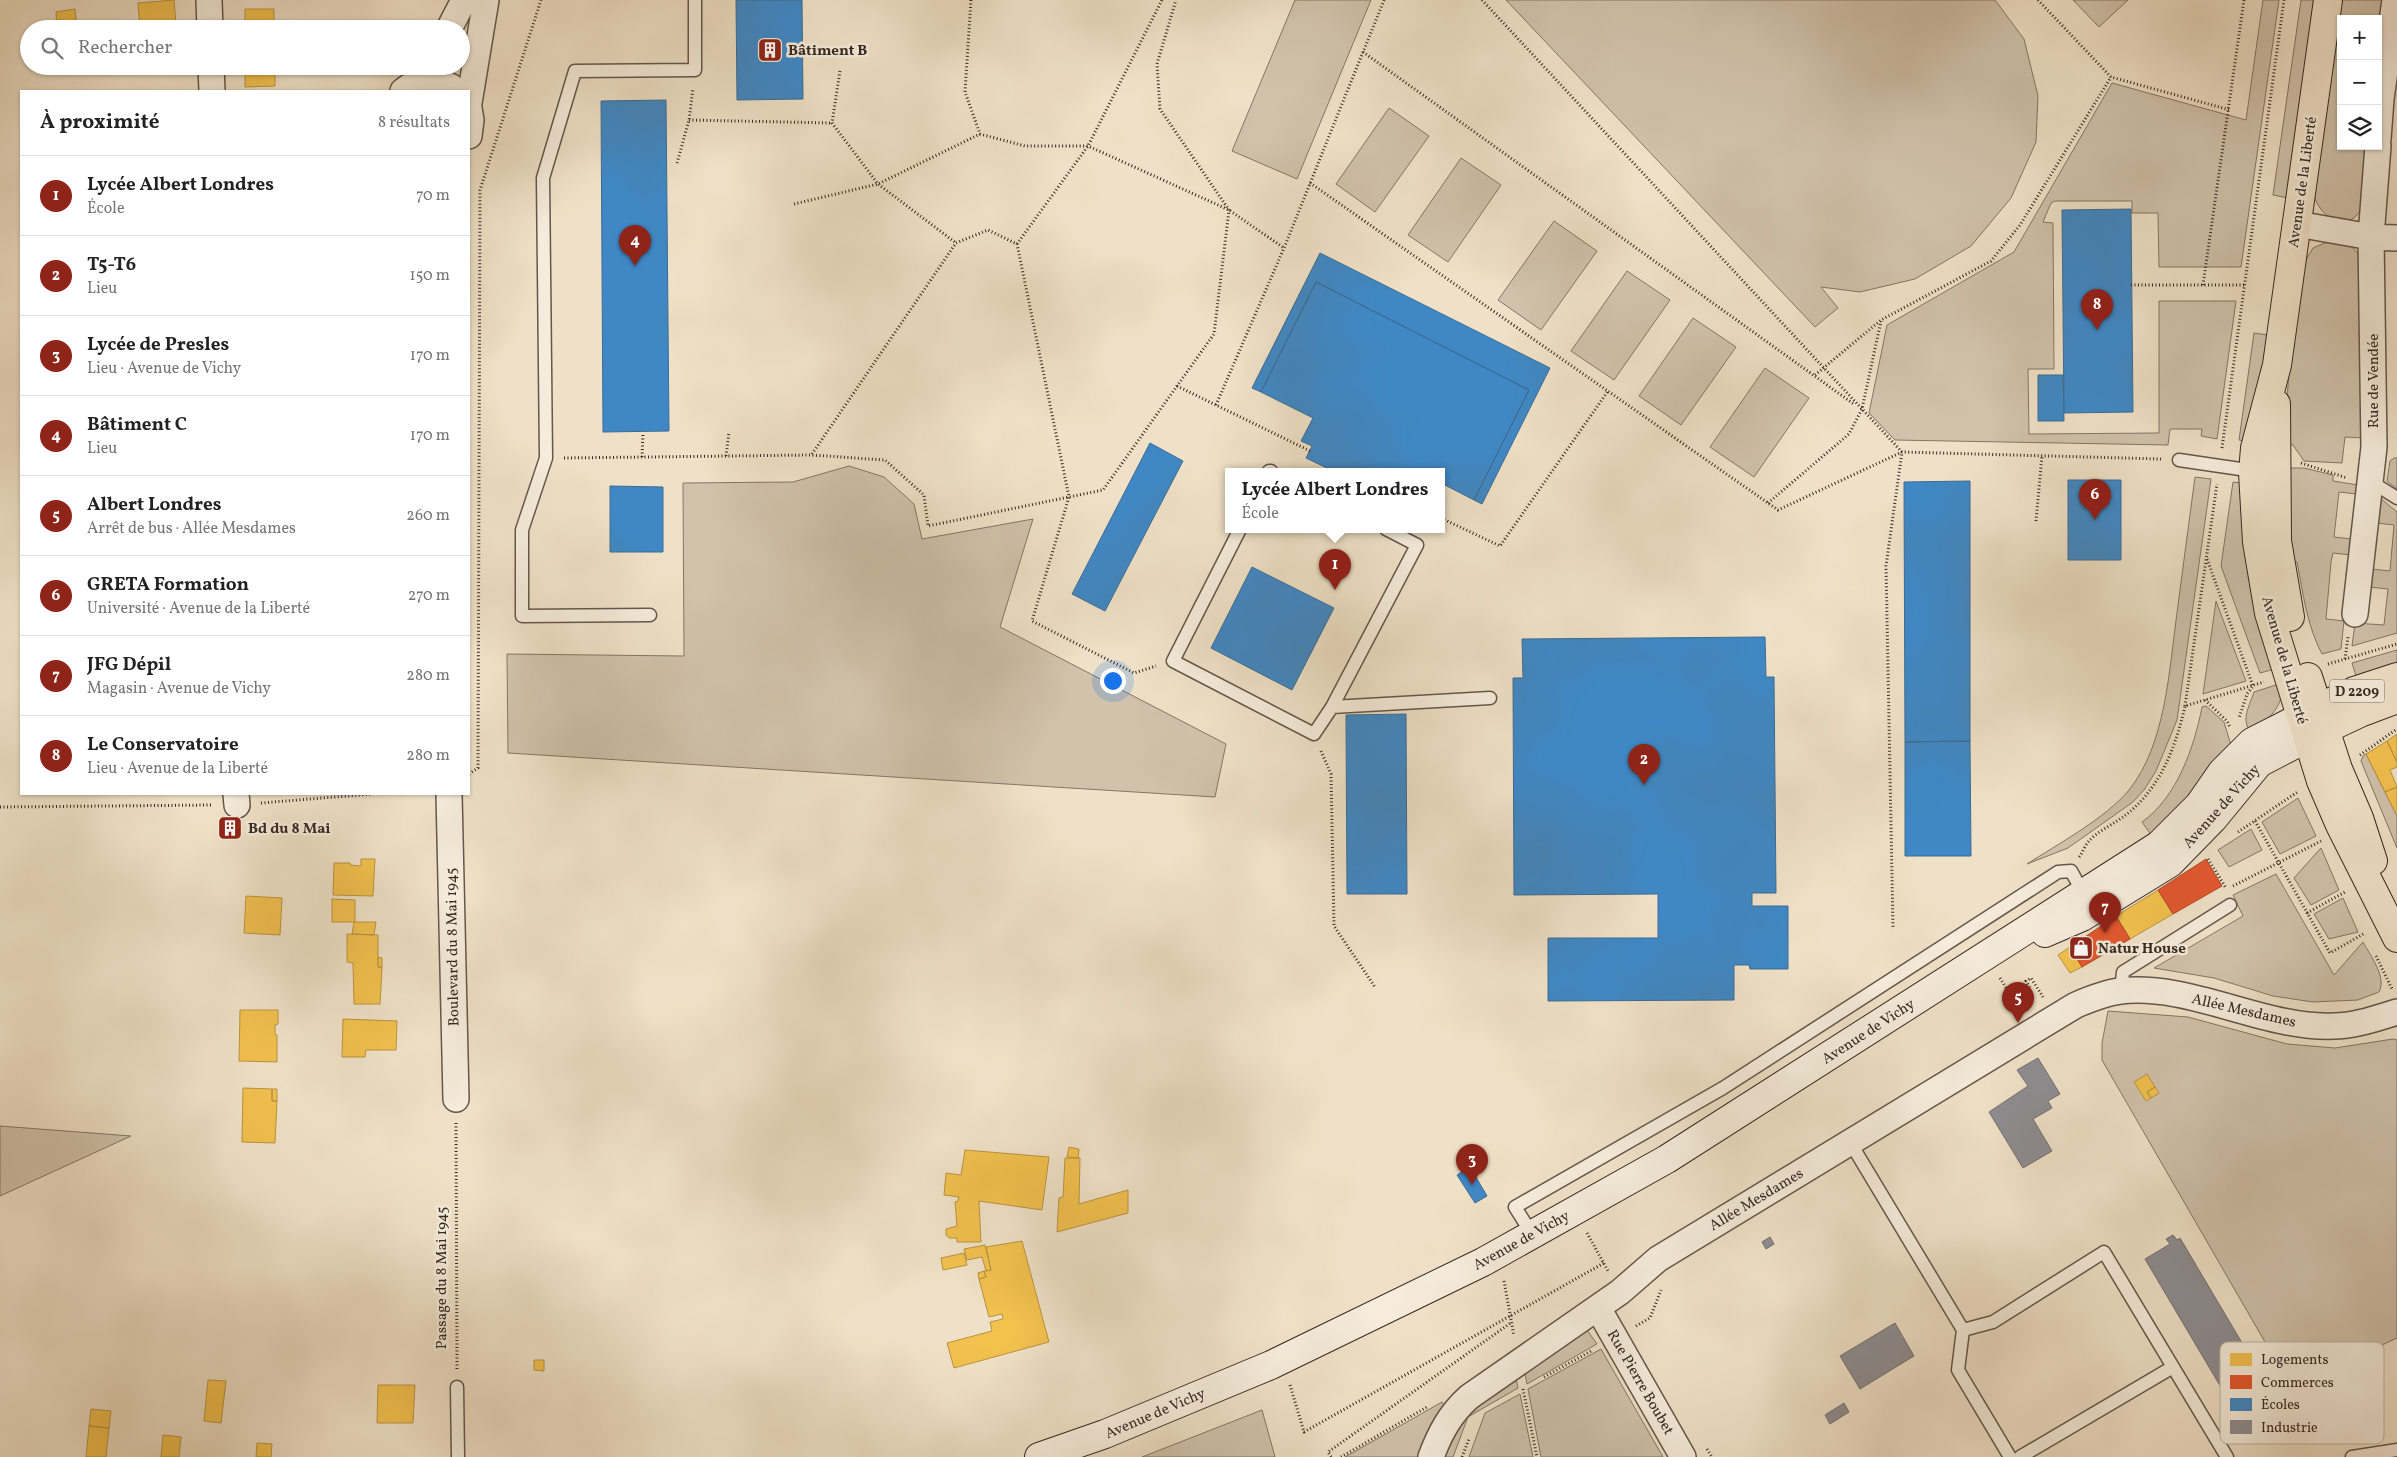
<!DOCTYPE html>
<html lang="fr">
<head>
<meta charset="utf-8">
<style>
	:root { --surface:#fff; --page:#f6f6f6; --text:#222; --muted:#767676; --line:#e0e0e0; --accent:#8f2418 }
	body { margin:0; font-family:Vollkorn,serif; background:var(--page); color:var(--text) }
	.controls { position:absolute; right:15px; top:15px; display:grid; overflow:hidden; border-radius:0px; box-shadow:0 1px 4px #0004 }
	.controls button { width:45px; height:45px; display:grid; place-items:center; padding:0; border:0; border-bottom:1px solid var(--line); background:var(--surface); color:var(--text); font:25px sans-serif }
	.you { position:absolute; left:1112px; top:680px; width:18px; height:18px; margin:-12px; border:4px solid #fff; border-radius:50%; background:#1a73e8; box-shadow:0 0 0 8px #1a73e833 }
	.badge { display:grid; place-items:center; width:32px; height:32px; border-radius:50%; background:var(--accent); color:#fff; font-size:16px; font-weight:700 }
	.pin { position:absolute; translate:-50% -41px; filter:drop-shadow(0 1px 2px #0008) }
	.pin::after { content:''; position:absolute; top:26px; width:18px; height:15px; background:inherit; clip-path:polygon(0 0,100% 0,50% 100%) }
	.popup { position:absolute; left:1225px; top:468px; width:220px; height:65px; box-sizing:border-box; display:grid; place-content:center; border-radius:0px; background:var(--surface); filter:drop-shadow(0 1px 4px #0005); font-size:16px; white-space:nowrap; color:var(--muted) }
	.popup b { font-size:19px; color:var(--text) }
	.popup::after { content:''; position:absolute; left:50%; top:100%; margin-left:-10px; border:10px solid transparent; border-top-color:var(--surface) }
	.list { margin:0; padding:0; list-style:none }
	h2 { display:flex; justify-content:space-between; align-items:center; height:65px; margin:0; padding:0 20px; font-size:21px }
	h2 small { font-size:16px; font-weight:400; color:var(--muted) }
	.list li { display:grid; grid-template-columns:32px 1fr auto; gap:15px; align-items:center; box-sizing:border-box; height:80px; padding:0 20px; border-top:1px solid var(--line) }
	.list b { display:block; font-size:19px; white-space:nowrap }
	.list p { margin:0; font-size:16px; white-space:nowrap; color:var(--muted) }
	.list em { font-size:16px; font-style:normal; color:var(--muted) }
	.icon { flex:none; width:28px; height:28px; fill:none; stroke:currentColor; stroke-width:2; stroke-linecap:round; stroke-linejoin:round }
	.map { position:relative; flex:none; width:2397px; height:1457px; overflow:hidden }
	.search { position:absolute; background:var(--surface); box-shadow:0 1px 4px #0004; left:20px; top:20px; width:450px; height:55px; display:flex; align-items:center; gap:12px; box-sizing:border-box; padding:0 18px; border-radius:28px; color:var(--muted); font-size:19px }
	.panel { position:absolute; background:var(--surface); box-shadow:0 1px 4px #0004; left:20px; top:90px; width:450px; height:705px; border-radius:0px }
	.map>svg:first-child { display:block }
</style>
</head>
<body>
<div class="map">
<svg width="2397" height="1457" viewBox="0 0 2397 1457">
	<rect width="100%" height="100%" fill="#efe1c7"/>
	<filter id="stains"><feTurbulence type="fractalNoise" baseFrequency=".004" numOctaves="4"/><feColorMatrix values="0 0 0 0 .2 0 0 0 0 .09 0 0 0 0 .02 0 0 0 .5 -.17"/></filter>
	<radialGradient id="worn" r=".72"><stop offset=".6" stop-color="#630" stop-opacity="0"/><stop offset="1" stop-color="#630" stop-opacity=".3"/></radialGradient>
	<path fill="#d0c2ab" stroke="#837667" d="M1295,0H1371L1297,179L1232,151Z
		M1506,0H1995L2024,39L2038,96L2036,142L2011,198L1971,246L1915,279L1860,292L1821,287L1838,308L1815,327Z
		M2073,0H2128L2099,27Z
		M2263,0H2279L2241,267H2159L2158,213H2132V201H2055L2051,203L2043,222L2053,223L2054,369H2028L2029,434L2159,433V301H2236L2217,439L2201,436L2202,429H2170L2168,445L1895,440L1869,413L1887,325L2014,252L2112,83L2246,120Z
		M2301,0H2316L2288,198L2273,195Z
		M2341,0H2384L2378,44V19H2341V146H2366L2361,210C2345,235 2316,215 2313,190Z
		M1389,108L1429,136L1375,212L1336,184Z
		M1461,158L1501,185L1448,262L1408,235Z
		M1554,221L1597,251L1541,330L1498,300Z
		M2327,242L2351,246L2362,258L2364,438L2345,437L2342,463L2304,461L2293,445L2284,443L2289,371L2304,263L2313,248Z
		M1627,271L1670,300L1614,380L1571,351Z
		M1693,318L1736,347L1681,425L1639,396Z
		M2254,333L2268,335L2249,442L2239,440Z
		M1765,368L1809,398L1754,477L1710,447Z
		M2394,458H2397V489L2387,481L2390,461Z
		M849,466L884,477L914,504L922,539L1033,519L1000,627L1226,744L1215,797L508,753L507,654L684,656L683,483L793,482Z
		M2283,468H2304L2333,475V481L2358,485L2357,494L2339,492L2334,537L2352,539L2351,555L2333,553L2331,562L2326,619L2344,621L2341,649L2322,654C2307,626 2303,593 2297,562H2289Z
		M2195,477L2211,479L2177,720L2156,771L2144,790L2133,802L2068,848L2027,864C2058,844 2106,818 2129,790C2166,744 2169,670 2177,613C2183,567 2189,522 2195,477Z
		M2233,482L2241,483L2278,668L2260,673L2221,566Z
		M2379,497L2397,512V633L2352,646L2355,623L2384,625L2388,589L2369,587L2371,569L2390,571L2394,525L2376,523Z
		M2216,601L2246,681L2203,694Z
		M2397,650V667L2357,679L2352,663Z
		M2282,683C2284,708 2269,718 2251,732C2240,720 2250,705 2254,692Z
		M2206,706L2224,722L2230,742L2235,747L2154,839L2142,822C2177,797 2194,748 2202,707Z
		M2366,754L2397,816V848L2361,761L2363,756Z
		M2298,798L2316,836L2280,854L2262,822Z
		M2251,829L2262,850L2229,867L2218,850Z
		M2321,848L2339,890L2311,905L2294,878Z
		M2276,874L2334,975L2363,942C2370,955 2387,977 2379,992L2358,1000L2313,1002L2273,996L2214,978L2154,968L2243,916L2233,895Z
		M2343,898L2358,932L2329,939L2314,914Z
		M2108,1011L2188,1017L2287,1044L2335,1048L2393,1039L2397,1040V1338L2291,1387L2102,1060V1043Z
		M0,1126L131,1136L0,1196Z
		M1587,1330L1597,1344L1527,1384L1525,1373Z
		M1601,1349L1663,1457H1541L1528,1389Z
		M1516,1379L1518,1388L1468,1417L1453,1457H1444C1460,1415 1481,1404 1516,1379Z
		M1520,1394L1533,1457H1469L1485,1413Z
		M1442,1402L1444,1405L1431,1424L1418,1457H1345Z
		M1262,1410L1275,1457H1142Z"/>
	<path fill="#f2c14e" stroke="#ba9341" d="M174,0L176,24H172V29H140L138,3Z
		M75,9L77,28L57,29L56,12Z
		M245,9H274V29H245Z
		M245,66H275V86L245,87Z
		M2397,734V762L2387,741Z
		M2387,741L2397,762V767L2390,770L2397,787L2385,792L2366,754Z
		M2397,787V816L2385,792Z
		M225,823L236,824L235,832L224,831Z
		M361,859H375L373,896L333,895L334,863H350V865L361,866Z
		M2158,890L2173,914L2130,939L2116,916Z
		M246,896L282,898L280,935L244,933Z
		M332,899L355,900V922H332Z
		M354,922H376L374,935L352,934Z
		M347,934L378,935V967H382L380,1004H354L353,963L347,962Z
		M2070,947L2082,967L2070,973L2058,955Z
		M378,957L382,958V967H378Z
		M240,1010H278V1024L275,1025V1034L277,1035V1062L239,1061Z
		M343,1019L397,1021L396,1050H366L365,1057H342Z
		M2147,1074L2155,1087L2147,1092L2151,1098L2146,1101L2134,1082Z
		M2155,1087L2159,1093L2151,1098L2147,1092Z
		M243,1088L272,1089V1101H277L275,1143L242,1142Z
		M272,1089H277V1101H272Z
		M1069,1147L1079,1149L1078,1158L1067,1157Z
		M965,1150L1049,1157L1042,1210L979,1201L981,1242H957V1238H949L946,1235V1229L957,1226L955,1202L958,1201L959,1197L944,1195L946,1173L961,1175Z
		M1065,1158H1080L1079,1204L1128,1190V1213L1057,1232L1059,1198L1063,1197Z
		M1022,1241L1049,1342L954,1368L947,1343L992,1331L990,1322L1003,1319L1002,1314L989,1317L979,1279L986,1277L984,1271L991,1270L986,1247Z
		M985,1245L991,1270L986,1271L982,1257L967,1260L964,1249Z
		M964,1253L967,1265L943,1270L941,1258Z
		M984,1271L986,1277L979,1279L978,1273Z
		M534,1360H544V1371L534,1370Z
		M208,1380L226,1381L221,1423L204,1421Z
		M378,1385H415L413,1423H377Z
		M91,1409L111,1411L109,1428L89,1426Z
		M89,1426L109,1428L106,1457H86Z
		M163,1435L181,1437L179,1457H161Z
		M257,1443L272,1444L271,1457H256Z"/>
	<path fill="#e4572e" stroke="#b0492b" d="M2206,859L2222,886L2173,914L2158,890Z
		M2116,916L2130,939L2082,967L2070,947Z"/>
	<path fill="#3f88c5" stroke="#3c6c94" d="M736,0H802L803,99L737,100Z
		M666,100L669,431L603,432L601,101Z
		M2131,209L2133,412L2064,413L2062,210Z
		M1320,253L1550,368L1482,504L1474,500L1529,390L1316,282L1261,392L1252,388Z
		M1316,282L1529,390L1474,500L1441,483V471H1333L1306,458L1312,446L1301,441L1313,418L1261,392Z
		M2038,375H2063L2064,421H2038Z
		M1150,443L1183,461L1105,611L1072,594Z
		M2068,480H2121V560H2068Z
		M1970,481V741L1905,742L1904,482Z
		M610,486L663,487V552H610Z
		M1252,567L1334,608L1292,690L1211,648Z
		M1765,637L1766,677H1774L1776,893H1752V906H1788V969H1750L1749,965H1734V1000L1548,1001V938H1658V894L1514,895L1513,678H1523L1522,639Z
		M1406,714L1407,894H1347L1346,715Z
		M1970,741L1971,856H1905V742Z
		M1470,1167L1487,1196L1475,1203L1457,1175Z"/>
	<path fill="#8d8d92" stroke="#736f71" d="M2038,1058L2060,1094L2048,1101L2052,1108L2033,1119L2052,1151L2023,1168L1989,1112L2028,1086L2017,1070Z
		M2173,1235L2177,1240L2180,1238L2290,1424L2254,1443L2145,1259L2170,1244L2166,1239Z
		M1770,1237L1774,1244L1766,1249L1762,1242Z
		M1895,1323L1914,1356L1860,1389L1840,1356Z
		M1844,1403L1849,1412L1830,1424L1825,1415Z"/>
	<g fill="none" stroke-linecap="round" stroke-linejoin="round">
		<defs>
			<path id="service" d="M2179,460L2247,470L2255,474
				M1269,471H1271
				M2370,481L2397,498
				M1240,529L1173,661L1314,734L1332,707L1417,545L1386,529
				M650,615L522,616V530L546,458L543,178L575,71L695,70V0
				M1332,707L1490,698
				M2121,991L2123,972L2230,905
				M1850,1142L1963,1330L1958,1370L2010,1457
				M1532,1234L1515,1207L1723,1088L2058,872L2071,871L2084,894
				M1963,1330L1993,1322L2104,1252L2227,1457
				M457,1387L458,1457
				M2020,1457L2173,1367
				M2352,1457L2397,1450"/>
			<path id="minor" d="M209,0L210,29
				M449,29L464,0
				M211,66L212,91
				M403,91C418,78 442,78 457,91
				M469,103L486,0
				M469,108L471,120L469,136
				M2378,139L2381,99L2395,0
				M2297,224L2371,237L2397,238
				M2355,614L2374,447L2371,237L2378,146
				M236,794L237,805
				M449,794L456,1099
				M1598,1308L1683,1457
				M1431,1457C1440,1433 1450,1414 1469,1397L1620,1292L1658,1259L2076,1005C2090,999 2105,993 2120,991C2191,983 2264,1029 2334,1026C2355,1026 2377,1018 2397,1012"/>
			<path id="secondary" d="M2045,933L2082,917L2170,863L2213,819L2259,763L2307,738
				M1039,1457L1105,1434L1271,1365L1483,1262L1667,1159L2159,845L2199,805L2222,772L2252,742L2301,717"/>
			<path id="primary" d="M2328,0L2277,365L2255,448L2253,473L2257,542L2269,613L2321,781L2340,825L2397,938
				M2276,404L2277,541L2290,617
				M2308,677L2338,769L2359,818L2373,861
				M2302,716L2354,691L2397,677
				M2309,737L2360,713L2397,699"/>
		</defs>
		<use href="#service" stroke="#64574c" stroke-width="15"/>
		<use href="#minor" stroke="#64574c" stroke-width="28"/>
		<use href="#secondary" stroke="#362923" stroke-width="30"/>
		<use href="#primary" stroke="#362923" stroke-width="30"/>
		<path stroke="#362923" stroke-width="3" stroke-dasharray="1 2.5" stroke-linecap="butt" d="M971,0L965,92L980,134L1025,146H1088L1229,210L1284,248
			M1482,0L1902,452L1886,566L1893,928
			M2038,0L2111,77L2230,110
			M1363,52L1855,405
			M840,71L832,123L878,184L956,243
			M689,120L832,123
			M677,163L689,120L693,88
			M1310,183L1778,510L1902,452L2161,459
			M794,204L878,184L980,134
			M1017,244L1088,146L1162,0
			M2131,285H2244
			M2203,285L2244,0
			M1815,375L1881,320L1991,261L2020,225L2111,77
			M1177,386L1310,451
			M1216,405L1284,248L1384,0
			M2222,448L2284,0
			M812,454L956,243L988,230L1017,244L1069,497L1032,621L1134,673L1156,666
			M726,456L729,432
			M642,457L643,433
			M564,458L811,455L885,460L924,495L928,526L1103,490L1214,334L1229,210L1160,109L1157,64L1176,0
			M2301,463L2347,478
			M1768,503L1849,434L1862,409L1881,321
			M1441,518L1500,546L1608,391
			M2036,521L2042,456
			M2207,559L2253,686L2247,694L2239,718
			M2345,659L2348,637
			M2328,664L2397,644
			M2205,700L2227,721L2230,727
			M2185,706L2217,484
			M1321,751L1331,774L1334,926L1375,987
			M2360,755L2397,729
			M469,774L478,768L480,190L541,0
			M261,803L372,794
			M0,807L212,805
			M2255,821L2330,953L2365,933
			M2238,832L2299,791
			M2079,857C2083,852 2085,845 2089,841C2099,830 2116,823 2127,814C2161,787 2176,746 2185,706L2264,682
			M2208,859L2226,888
			M2233,886L2321,841
			M2307,913L2345,892
			M2376,956L2392,989
			M2000,978L2013,999L2030,988L2026,981L2031,978L2043,997
			M456,1123L457,1369
			M1587,1233L1608,1271
			M1504,1281L1514,1336
			M1636,1326L1650,1318L1661,1290
			M1544,1377L1593,1350
			M1290,1385L1304,1432L1604,1263
			M1523,1389L1537,1457
			M1707,1449L1712,1457
			M1331,1457L1328,1452L1512,1322
			M1341,1457L1427,1407
			M1462,1457L1469,1439"/>
		<use href="#service" stroke="#f5ecdb" stroke-width="12"/>
		<use href="#minor" stroke="#f5ecdb" stroke-width="25"/>
		<use href="#secondary" stroke="#f5ecdb" stroke-width="28"/>
		<use href="#primary" stroke="#efe1c7" stroke-width="28"/>
	</g>
	<defs>
		<symbol id="building-square" viewBox="-11 -11 22 22"><rect x="-9" y="-9" width="18" height="18" rx="4" fill="#8f2418" stroke="#f5ecdb"/><path d="M-4-6H4V6H1V3H-1V6H-4ZM-2.5-4.3h1.7v1.8h-1.7ZM.8-4.3h1.7v1.8H.8ZM-2.5-1h1.7V.8h-1.7ZM.8-1h1.7V.8H.8Z" fill="#fff"/></symbol>
		<symbol id="shop-square" viewBox="-11 -11 22 22"><rect x="-9" y="-9" width="18" height="18" rx="4" fill="#8f2418" stroke="#f5ecdb"/><path d="M-5-2.5h2.3a2.7 3.5 0 0 1 5.4 0H5L5.5 6h-11ZM-1.5-2.5h3a1.5 2.3 0 0 0-3 0Z" fill="#fff"/></symbol>
	</defs>
	<g fill-rule="evenodd">
		<use href="#building-square" x="756" y="36" width="28" height="28"/>
		<use href="#building-square" x="216" y="814" width="28" height="28"/>
		<use href="#shop-square" x="2067" y="934" width="28" height="28"/>
	</g>
	<g text-anchor="middle" stroke-width="5" stroke-linejoin="round" paint-order="stroke">
		<rect fill="#f5ecdb" stroke="#6f645a" stroke-width="1" x="2329.5" y="679.5" width="55" height="23" rx="4"/>
		<g font-size="14" font-weight="bold" fill="#362923">
			<text x="2357" y="696">D 2209</text>
		</g>
		<g font-size="15" font-weight="bold" fill="#362923" stroke="#f5ecdb" text-anchor="start">
			<text x="788" y="55">Bâtiment B</text>
			<text x="248" y="833">Bd du 8 Mai</text>
			<text x="2098" y="953">Natur House</text>
		</g>
		<g font-size="15" fill="#362923" stroke="#f5ecdb">
			<text transform="translate(2302 182) rotate(-82)" y="5">Avenue de la Liberté</text>
			<text transform="translate(2373 381) rotate(-90)" y="5">Rue de Vendée</text>
			<text transform="translate(2285 660) rotate(74)" y="5">Avenue de la Liberté</text>
			<text transform="translate(2221 806) rotate(-48)" y="5">Avenue de Vichy</text>
			<text transform="translate(452 947) rotate(-91)" y="5">Boulevard du 8 Mai 1945</text>
			<text transform="translate(2244 1010) rotate(13)" y="5">Allée Mesdames</text>
			<text transform="translate(1868 1031) rotate(-33)" y="5">Avenue de Vichy</text>
			<text transform="translate(1756 1199) rotate(-31)" y="5">Allée Mesdames</text>
			<text transform="translate(1521 1240) rotate(-29)" y="5">Avenue de Vichy</text>
			<text transform="translate(441 1278) rotate(-90)" y="5">Passage du 8 Mai 1945</text>
			<text transform="translate(1641 1382) rotate(60)" y="5">Rue Pierre Boubet</text>
			<text transform="translate(1155 1413) rotate(-23)" y="5">Avenue de Vichy</text>
		</g>
	</g>
	<rect x="2220" y="1342" width="164" height="102" rx="8" fill="#f5ecdb" stroke="#bcb2a4" stroke-width="1"/>
	<rect x="2230" y="1353" width="22" height="13" fill="#f2c14e"/>
	<rect x="2230" y="1375" width="22" height="14" fill="#e4572e"/>
	<rect x="2230" y="1398" width="22" height="13" fill="#3f88c5"/>
	<rect x="2230" y="1420" width="22" height="14" fill="#8d8d92"/>
	<g font-size="14" fill="#362923">
		<text x="2261" y="1364">Logements</text>
		<text x="2261" y="1387">Commerces</text>
		<text x="2261" y="1409">Écoles</text>
		<text x="2261" y="1432">Industrie</text>
	</g>
	<rect width="100%" height="100%" filter="url(#stains)"/>
	<rect width="100%" height="100%" fill="url(#worn)"/>
</svg>
<div class="controls">
<button>+</button>
<button>−</button>
<button><svg class="icon" aria-label="layers" viewBox="0 0 24 24"><path d="M12 4l9 5-9 5-9-5zM3 14l9 5 9-5"/></svg></button>
</div>
<div class="you"></div>
<div class="pin badge" style="left:1335px;top:590px">1</div>
<div class="popup"><b>Lycée Albert Londres</b>École</div>
<div class="pin badge" style="left:1644px;top:785px">2</div>
<div class="pin badge" style="left:1472px;top:1185px">3</div>
<div class="pin badge" style="left:635px;top:266px">4</div>
<div class="pin badge" style="left:2018px;top:1023px">5</div>
<div class="pin badge" style="left:2095px;top:520px">6</div>
<div class="pin badge" style="left:2105px;top:933px">7</div>
<div class="pin badge" style="left:2097px;top:330px">8</div>
<div class="search"><svg class="icon" aria-label="search" viewBox="0 0 24 24"><circle cx="10" cy="10" r="6"/><path d="M15 15l6 6"/></svg>Rechercher</div>
<section class="panel">
<h2>À proximité<small>8 résultats</small></h2>
<ul class="list">
<li><span class="badge">1</span><div><b>Lycée Albert Londres</b><p>École</p></div><em>70 m</em></li>
<li><span class="badge">2</span><div><b>T5-T6</b><p>Lieu</p></div><em>150 m</em></li>
<li><span class="badge">3</span><div><b>Lycée de Presles</b><p>Lieu · Avenue de Vichy</p></div><em>170 m</em></li>
<li><span class="badge">4</span><div><b>Bâtiment C</b><p>Lieu</p></div><em>170 m</em></li>
<li><span class="badge">5</span><div><b>Albert Londres</b><p>Arrêt de bus · Allée Mesdames</p></div><em>260 m</em></li>
<li><span class="badge">6</span><div><b>GRETA Formation</b><p>Université · Avenue de la Liberté</p></div><em>270 m</em></li>
<li><span class="badge">7</span><div><b>JFG Dépil</b><p>Magasin · Avenue de Vichy</p></div><em>280 m</em></li>
<li><span class="badge">8</span><div><b>Le Conservatoire</b><p>Lieu · Avenue de la Liberté</p></div><em>280 m</em></li>
</ul>
</section>
</div>
</body>
</html>
